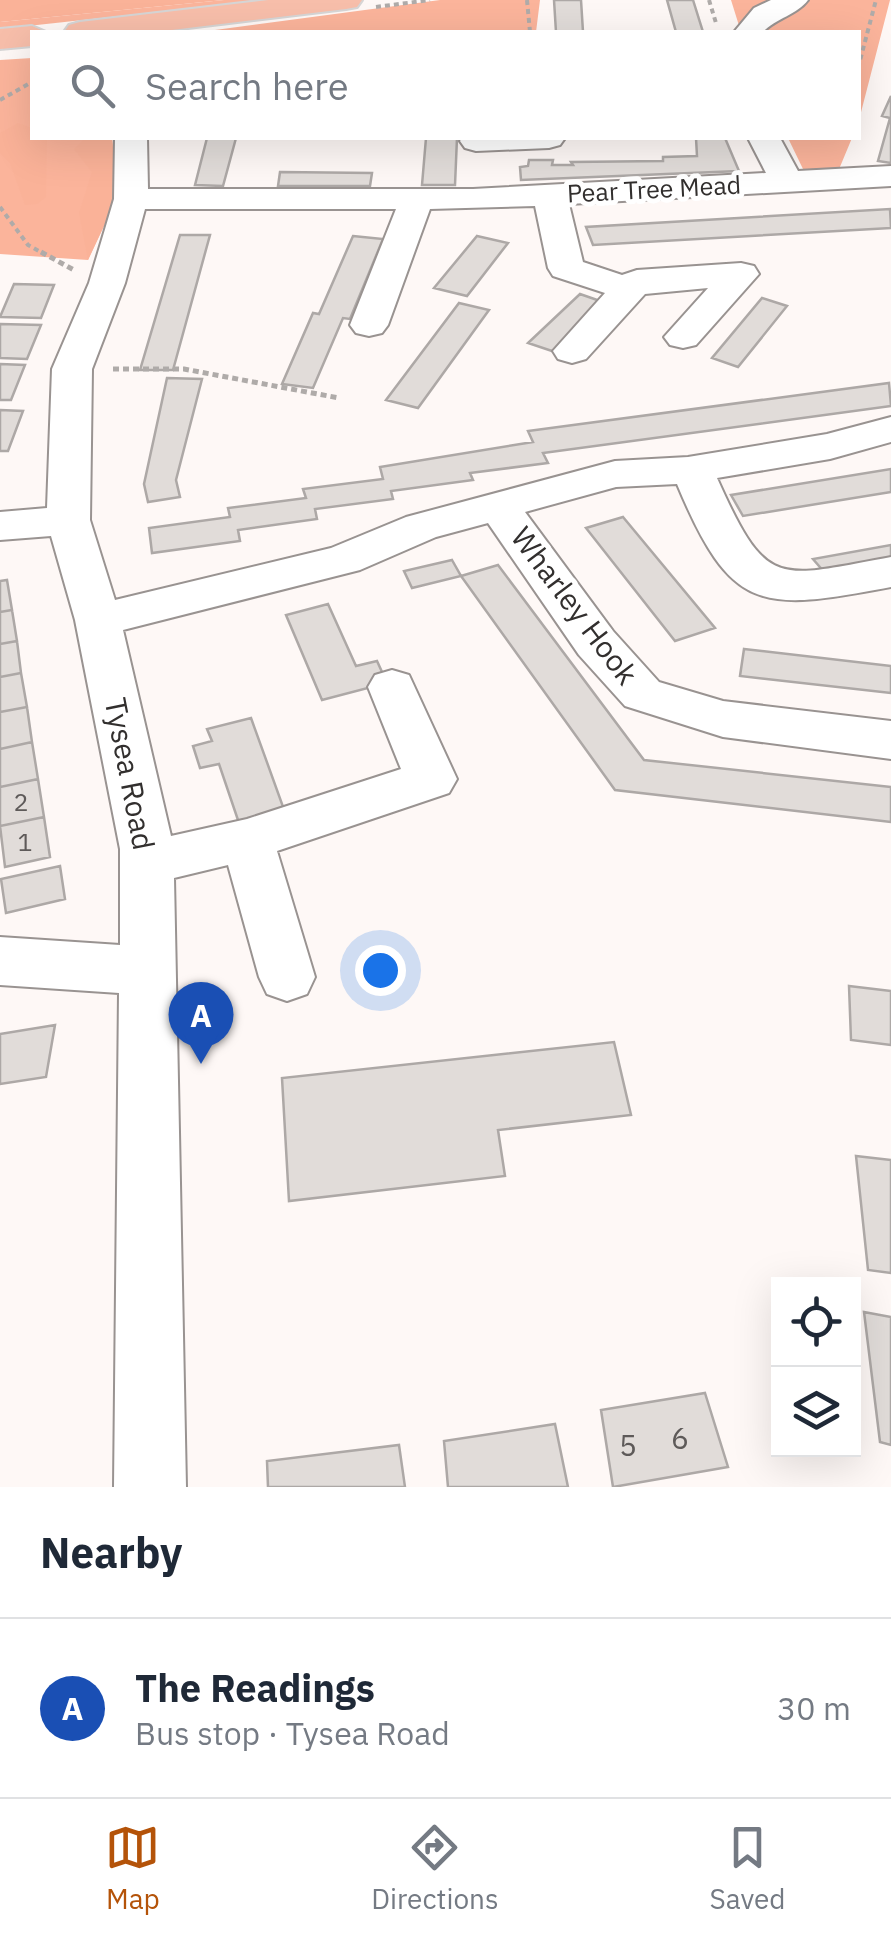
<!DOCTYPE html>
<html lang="en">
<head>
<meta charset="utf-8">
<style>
	:root { --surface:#fff; --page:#f2f2f3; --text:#1f2937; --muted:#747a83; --line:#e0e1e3; --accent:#b45309 }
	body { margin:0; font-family:"IBM Plex Sans",sans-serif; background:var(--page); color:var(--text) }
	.controls { position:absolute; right:30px; bottom:30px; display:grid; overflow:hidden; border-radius:0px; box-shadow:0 10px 40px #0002 }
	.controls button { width:90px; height:90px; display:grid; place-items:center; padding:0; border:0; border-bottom:2px solid var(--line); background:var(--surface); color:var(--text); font:50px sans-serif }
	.you { position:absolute; left:380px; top:970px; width:35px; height:35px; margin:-25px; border:8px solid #fff; border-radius:50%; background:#1a73e8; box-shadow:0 0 0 15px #1a73e833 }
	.badge { display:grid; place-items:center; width:65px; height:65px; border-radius:50%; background:var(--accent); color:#fff; font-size:32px; font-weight:700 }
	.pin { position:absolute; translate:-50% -82px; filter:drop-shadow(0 2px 5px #0008) }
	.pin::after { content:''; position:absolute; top:52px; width:35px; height:30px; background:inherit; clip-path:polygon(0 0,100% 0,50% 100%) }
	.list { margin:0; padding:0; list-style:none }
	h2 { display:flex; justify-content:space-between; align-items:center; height:130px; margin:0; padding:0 40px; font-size:42px }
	h2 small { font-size:32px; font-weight:400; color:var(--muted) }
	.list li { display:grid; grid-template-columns:65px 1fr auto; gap:30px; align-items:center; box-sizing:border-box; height:180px; padding:0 40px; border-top:2px solid var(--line) }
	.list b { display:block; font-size:38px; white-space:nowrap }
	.list p { margin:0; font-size:32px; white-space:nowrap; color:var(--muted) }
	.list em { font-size:32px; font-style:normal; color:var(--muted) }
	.icon { flex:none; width:55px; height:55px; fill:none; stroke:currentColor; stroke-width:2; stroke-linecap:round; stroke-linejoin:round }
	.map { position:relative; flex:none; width:891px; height:1487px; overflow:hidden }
	.search { position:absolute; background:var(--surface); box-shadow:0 10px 40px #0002; left:30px; right:30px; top:30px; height:110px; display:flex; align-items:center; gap:25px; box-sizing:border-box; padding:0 35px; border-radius:0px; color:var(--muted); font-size:38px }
	.sheet { height:310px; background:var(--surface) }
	nav { display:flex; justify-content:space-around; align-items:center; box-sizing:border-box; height:140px; border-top:2px solid var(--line); background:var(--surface); font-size:28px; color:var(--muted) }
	nav a { display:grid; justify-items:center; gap:5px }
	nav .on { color:var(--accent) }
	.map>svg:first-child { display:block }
</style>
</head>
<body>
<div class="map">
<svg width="891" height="1487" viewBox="0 0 891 1487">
	<rect width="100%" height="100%" fill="#fef8f6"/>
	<path fill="#fbb49b" d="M224,0H268L0,29V22Z
		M440,0H540L536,32H200Z
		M731,0H890L859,120L858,32H741Z
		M32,58V138H112L118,196L88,260L0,254V60Z
		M788,138H852L837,174L803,169Z"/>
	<path fill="#fab298" d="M0,0H224L0,22Z
		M18,123L32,128V138H47L46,197L37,204L25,205L10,163L0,153V133Z
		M86,138H112L118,196L88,260L79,213L92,172L74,149Z"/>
	<path fill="#e1dcd9" stroke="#ada8a6" stroke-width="2.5" d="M554,0H581L583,32H556Z
		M667,0H693L703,32H676Z
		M891,96V163L878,161L890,118L882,116Z
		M207,138H236L223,186L195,185Z
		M426,138H457L455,185H422Z
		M696,138H725L739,171L521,180L520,167L528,166L529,160H553L552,165H573L571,162L663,161V157L697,156Z
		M280,172L372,173L370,186H278Z
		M890,209L891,228L593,245L586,227Z
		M180,235H210L173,370H140Z
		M353,236L383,239L350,319L343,318L313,388L282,384L313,313L319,314Z
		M477,236L508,243L467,296L434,288Z
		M14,284L54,285L41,318L0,317Z
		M580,294L606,303L555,352L528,343Z
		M762,298L787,306L738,367L712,358Z
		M459,303L489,310L418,408L386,400Z
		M0,324L41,325L27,359L0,358Z
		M0,364L25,365L11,400H0Z
		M167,378L202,379L176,480L180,497L148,502L144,484Z
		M889,383L891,406L543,453L548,463L470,473L473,480L391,491L393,499L315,509L317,519L238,530L240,541L152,553L149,528L230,517L228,508L306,498L303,489L383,479L380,467L533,442L528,431Z
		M0,410L23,411L8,451H0Z
		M891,469V492L743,516L731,495Z
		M623,517L715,628L675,641L586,528Z
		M891,545V563L825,573L813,559Z
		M452,560L461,576L412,588L404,571Z
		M498,565L644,760L891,787V822L615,790L461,576Z
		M7,580L12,610L0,612V581Z
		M328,604L356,666L377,661L387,683L322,700L286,615Z
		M12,610L17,641L0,644V612Z
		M17,641L21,673L0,677V644Z
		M744,649L891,666V693L740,676Z
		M21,673L27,707L0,712V677Z
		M27,707L32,742L0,749V712Z
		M251,718L286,815L240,826L219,764L200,768L193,746L212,741L207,729Z
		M32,742L38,779L0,787V749Z
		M38,779L44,817L0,826V787Z
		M44,817L50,857L5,867L0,826Z
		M60,866L65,899L6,913L1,879Z
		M849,986L891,991V1045L851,1040Z
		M55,1025L46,1077L0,1084V1034Z
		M614,1042L631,1115L498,1130L505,1176L289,1201L282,1078Z
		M856,1156L891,1160V1273L868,1270Z
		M864,1312L891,1317V1445L880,1442Z
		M705,1393L728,1467L613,1487L601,1410Z
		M555,1424L568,1487H448L444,1441Z
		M399,1445L405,1487H268L267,1461Z"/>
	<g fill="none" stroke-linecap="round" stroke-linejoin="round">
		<defs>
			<path id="minor" d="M771,0H808C797,15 776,18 763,32H734L754,8Z
				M115,138H147L148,189H473L766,173L748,138H780L798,171L891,166V186L569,204L583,262L622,275L637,270L741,263L754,266L759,274L696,345L683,348L670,345L664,337L708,288L645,294L586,359L572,363L558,359L553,351L605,293L553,276L548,268L535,206L430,209L388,325L382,333L369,336L356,333L350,325L396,209H145L125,283L92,369L90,520L115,600L331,548L406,517L615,461L688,457L827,434L891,417V442L830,459L717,478C767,590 776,578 891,557V587C760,612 731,613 677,484L616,487L525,512L613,631L659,682L723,701L891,721V759L723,737L625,706L579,655L488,523L436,537L360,570L123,630L171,836L247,819L401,769L368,687L375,675L392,670L409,675L457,779L449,793L277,851L315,977L307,994L287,1001L267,994L259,977L228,865L174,878L186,1487H114L119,993L0,985V937L120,945V849L75,620L51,536L0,540V512L47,508L52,369L89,283L114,199Z
				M462,138H565L560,145L549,148L476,151L465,148L460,141Z"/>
			<path id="major" d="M268,0H362L357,7L346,9L155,32H64L69,25L80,22Z
				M32,26L46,32H32V46L0,49V29Z"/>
		</defs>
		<use href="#minor" stroke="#999391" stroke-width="4"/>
		<use href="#major" stroke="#d6d5d5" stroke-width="4"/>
		<path stroke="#afaba9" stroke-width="4" stroke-dasharray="5 4" stroke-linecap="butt" d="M527,0L530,32
			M709,0L716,23
			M376,7L430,0
			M858,68L876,0
			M0,100L32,82
			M0,207L28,245L46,255"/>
		<path stroke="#afaba9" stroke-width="5" stroke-dasharray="6 4" stroke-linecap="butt" d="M41,252L74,270
			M113,369H184L339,398"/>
		<use href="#minor" fill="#fff" fill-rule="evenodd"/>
		<use href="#major" fill="#f7beaa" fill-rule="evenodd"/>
	</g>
	<g text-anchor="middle" stroke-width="10" stroke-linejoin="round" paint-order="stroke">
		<g font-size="25" fill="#322f2e" stroke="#fff">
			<text transform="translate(654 189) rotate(-3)" y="9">Pear Tree Mead</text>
		</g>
		<g font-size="25" fill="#5e5a59">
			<text x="21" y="811">2</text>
			<text x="25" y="851">1</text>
		</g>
		<g font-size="30" fill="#322f2e" stroke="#fff">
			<text transform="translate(574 606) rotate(53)" y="10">Wharley Hook</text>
			<text transform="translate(129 774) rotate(79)" y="10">Tysea Road</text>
		</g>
		<g font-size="30" fill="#5e5a59">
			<text x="680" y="1449">6</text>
			<text x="628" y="1456">5</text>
		</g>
	</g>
</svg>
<div class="controls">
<button><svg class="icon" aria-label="locate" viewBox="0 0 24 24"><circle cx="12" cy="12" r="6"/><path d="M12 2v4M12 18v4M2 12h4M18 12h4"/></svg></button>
<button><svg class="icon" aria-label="layers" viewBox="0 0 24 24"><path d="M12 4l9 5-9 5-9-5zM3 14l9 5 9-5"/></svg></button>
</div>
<div class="you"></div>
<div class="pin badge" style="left:201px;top:1064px;background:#1a4fb4">A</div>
<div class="search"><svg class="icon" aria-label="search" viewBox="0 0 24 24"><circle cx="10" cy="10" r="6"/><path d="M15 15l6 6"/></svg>Search here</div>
</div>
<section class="sheet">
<h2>Nearby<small></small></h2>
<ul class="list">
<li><span class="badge" style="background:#1a4fb4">A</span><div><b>The Readings</b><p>Bus stop · Tysea Road</p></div><em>30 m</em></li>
</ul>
</section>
<nav>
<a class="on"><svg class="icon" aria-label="map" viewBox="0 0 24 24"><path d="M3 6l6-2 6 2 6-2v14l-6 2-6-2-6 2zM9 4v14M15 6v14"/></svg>Map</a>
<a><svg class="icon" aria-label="directions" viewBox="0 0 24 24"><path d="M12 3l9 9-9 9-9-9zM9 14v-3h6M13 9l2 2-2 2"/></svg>Directions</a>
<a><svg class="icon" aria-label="saved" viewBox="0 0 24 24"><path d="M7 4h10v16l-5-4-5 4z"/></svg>Saved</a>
</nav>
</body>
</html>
